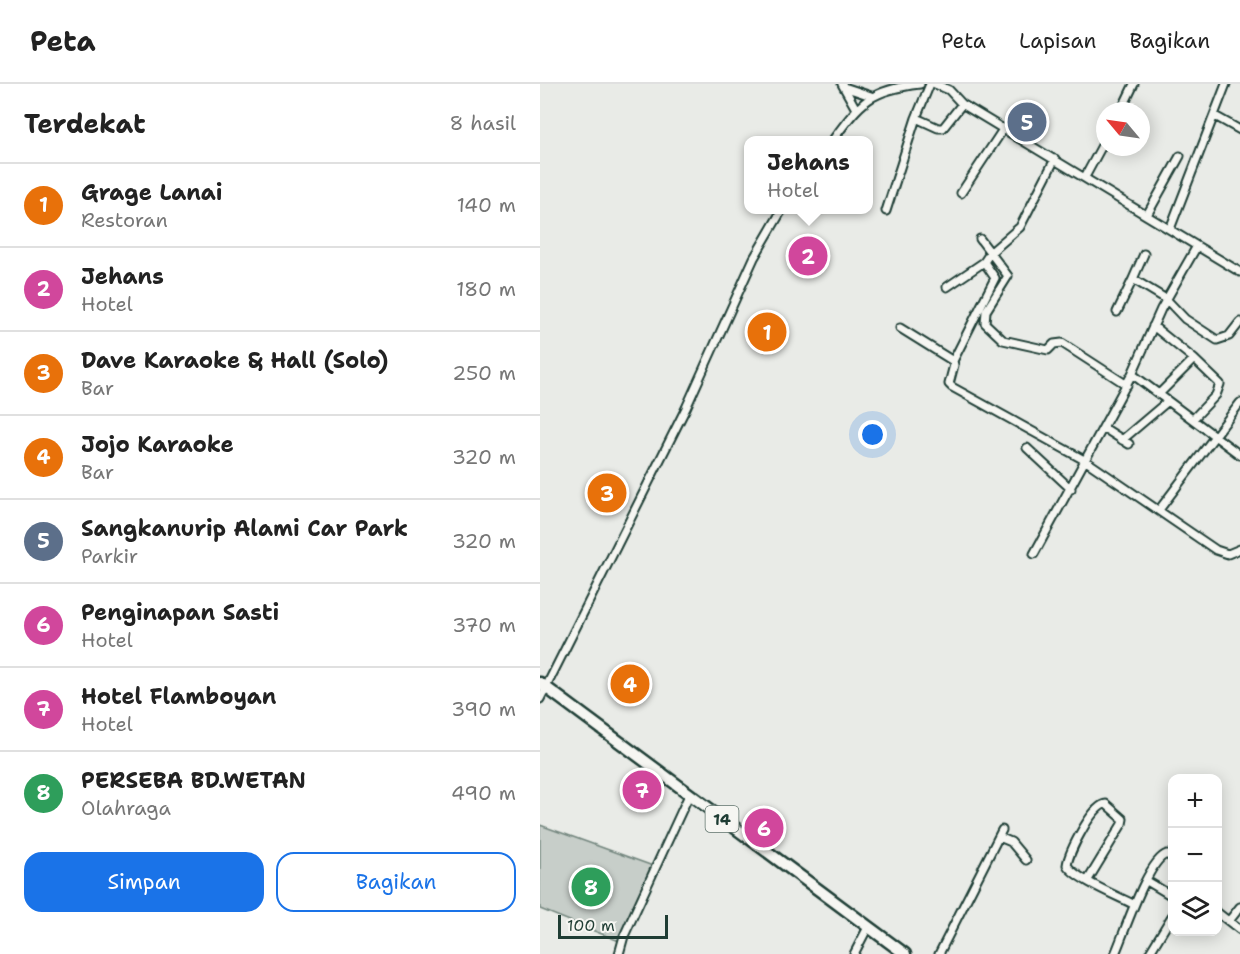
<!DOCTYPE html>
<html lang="id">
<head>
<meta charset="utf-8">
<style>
	:root { --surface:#fff; --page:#f2f2f2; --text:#222; --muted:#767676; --line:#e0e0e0; --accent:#1a73e8 }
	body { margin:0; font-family:"Shantell Sans",sans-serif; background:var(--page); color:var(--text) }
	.controls { position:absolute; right:18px; bottom:18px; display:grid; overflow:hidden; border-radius:12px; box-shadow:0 3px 15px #0003 }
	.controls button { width:54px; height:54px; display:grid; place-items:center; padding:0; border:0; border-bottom:2px solid var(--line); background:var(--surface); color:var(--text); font:30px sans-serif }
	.compass { position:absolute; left:556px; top:18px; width:54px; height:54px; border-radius:50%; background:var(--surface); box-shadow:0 3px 15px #0003; rotate:299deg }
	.scale { position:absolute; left:18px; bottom:15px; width:110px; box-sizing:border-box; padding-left:6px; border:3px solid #1f3d34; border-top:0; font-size:16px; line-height:21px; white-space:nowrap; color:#1f3d34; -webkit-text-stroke:4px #f6f6f2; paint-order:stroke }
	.you { position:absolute; left:333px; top:351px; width:21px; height:21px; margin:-15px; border:4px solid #fff; border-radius:50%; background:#1a73e8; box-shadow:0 0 0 9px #1a73e833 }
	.badge { display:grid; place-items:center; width:39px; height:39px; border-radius:50%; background:var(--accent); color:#fff; font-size:20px; font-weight:700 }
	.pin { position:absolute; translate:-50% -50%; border:3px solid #fff; box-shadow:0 2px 6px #0006 }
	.popup { position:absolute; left:204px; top:52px; width:129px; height:78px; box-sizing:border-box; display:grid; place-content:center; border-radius:12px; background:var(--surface); filter:drop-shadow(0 2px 4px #0005); font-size:20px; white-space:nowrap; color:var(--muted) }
	.popup b { font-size:22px; color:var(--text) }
	.popup::after { content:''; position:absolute; left:50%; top:100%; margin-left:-12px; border:12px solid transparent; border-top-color:var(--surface) }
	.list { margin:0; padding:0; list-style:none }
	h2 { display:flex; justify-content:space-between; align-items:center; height:78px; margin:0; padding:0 24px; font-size:26px }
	h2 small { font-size:20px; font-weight:400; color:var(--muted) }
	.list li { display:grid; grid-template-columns:39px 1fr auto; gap:18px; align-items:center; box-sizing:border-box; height:84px; padding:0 24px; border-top:2px solid var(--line) }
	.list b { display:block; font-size:22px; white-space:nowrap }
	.list p { margin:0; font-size:20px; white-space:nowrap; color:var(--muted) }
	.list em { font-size:20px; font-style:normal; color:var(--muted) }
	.actions { display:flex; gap:12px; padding:18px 24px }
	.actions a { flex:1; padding:14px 0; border:2px solid var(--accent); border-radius:18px; text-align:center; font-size:21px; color:var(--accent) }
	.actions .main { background:var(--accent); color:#fff }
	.icon { flex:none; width:33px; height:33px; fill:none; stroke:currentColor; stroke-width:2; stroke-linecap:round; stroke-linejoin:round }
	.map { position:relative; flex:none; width:700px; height:870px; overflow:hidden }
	header { display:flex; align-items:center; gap:36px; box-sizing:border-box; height:84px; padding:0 30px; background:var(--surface); border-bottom:2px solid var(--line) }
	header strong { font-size:28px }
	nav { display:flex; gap:33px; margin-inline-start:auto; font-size:21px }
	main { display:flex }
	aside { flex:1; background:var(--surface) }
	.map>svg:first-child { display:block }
</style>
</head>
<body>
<header>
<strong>Peta</strong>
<nav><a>Peta</a><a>Lapisan</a><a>Bagikan</a></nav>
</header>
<main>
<aside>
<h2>Terdekat<small>8 hasil</small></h2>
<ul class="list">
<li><span class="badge" style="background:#e8710a">1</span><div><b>Grage Lanai</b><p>Restoran</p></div><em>140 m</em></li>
<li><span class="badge" style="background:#d1479c">2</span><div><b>Jehans</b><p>Hotel</p></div><em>180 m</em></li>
<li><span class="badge" style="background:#e8710a">3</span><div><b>Dave Karaoke &amp; Hall (Solo)</b><p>Bar</p></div><em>250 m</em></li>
<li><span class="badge" style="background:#e8710a">4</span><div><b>Jojo Karaoke</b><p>Bar</p></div><em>320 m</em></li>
<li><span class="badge" style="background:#5c6f8a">5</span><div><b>Sangkanurip Alami Car Park</b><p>Parkir</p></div><em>320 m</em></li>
<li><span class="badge" style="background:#d1479c">6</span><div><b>Penginapan Sasti</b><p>Hotel</p></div><em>370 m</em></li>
<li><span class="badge" style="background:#d1479c">7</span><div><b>Hotel Flamboyan</b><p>Hotel</p></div><em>390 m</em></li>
<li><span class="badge" style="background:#2e9e5b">8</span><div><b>PERSEBA BD.WETAN</b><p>Olahraga</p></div><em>490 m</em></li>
</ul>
<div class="actions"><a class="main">Simpan</a><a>Bagikan</a></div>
</aside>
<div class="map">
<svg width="700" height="870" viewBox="0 0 700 870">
	<rect width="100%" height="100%" fill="#e9ebe7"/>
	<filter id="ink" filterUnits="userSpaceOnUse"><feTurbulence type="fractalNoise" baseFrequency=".0167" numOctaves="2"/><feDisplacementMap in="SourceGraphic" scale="12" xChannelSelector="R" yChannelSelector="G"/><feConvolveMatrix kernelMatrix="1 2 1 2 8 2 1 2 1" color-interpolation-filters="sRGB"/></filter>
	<g filter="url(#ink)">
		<path fill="#c7cec9" stroke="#73867e" stroke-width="1.5" d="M0,741L113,782L79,857L0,825Z"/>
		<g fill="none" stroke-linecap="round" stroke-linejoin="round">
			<defs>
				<path id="minor" d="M302,0L316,25
					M395,0L409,6L422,20L700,188
					M307,4L331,12
					M581,27L594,0
					M675,32L700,46
					M376,34L398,44H403L422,20
					M292,57C321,18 329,6 380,0
					M545,93L565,56
					M421,109L464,44
					M346,127L376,34L390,0
					M607,131L640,72
					M630,145L686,0
					M440,155L468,192L446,227L445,239L463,256L508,266L514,260L522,259L587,301
					M593,195L604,170
					M407,203L444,178L450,169L480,143L515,75
					M577,228L593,195L626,215L645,235L677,256L689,252L700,238
					M613,242L654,275L680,300L676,311L653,335
					M360,244L413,277L414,281L409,300L412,303L546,377L676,466L688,470L700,465
					M413,277L455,194L444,178
					M592,290L700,371
					M619,310L654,275
					M564,344L589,360
					M582,356L628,317
					M487,364L531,405
					M619,426L700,319
					M494,470L592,290L621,225L657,162
					M0,615L146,324L214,174L242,126
					M459,753L471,758L486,776
					M548,796L582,740L583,735L566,720C553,720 529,768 527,781C534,794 577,812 593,820
					M607,797L632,812
					M678,829L700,846
					M689,837L700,823
					M79,870L84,852L149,711
					M314,870L328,843
					M399,870L462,746
					M575,870C584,850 608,775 627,770L632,774
					M609,870L632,832"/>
				<path id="trunk" d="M0,599L365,870"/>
			</defs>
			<use href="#minor" stroke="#1f3d34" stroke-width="11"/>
			<use href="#trunk" stroke="#1f3d34" stroke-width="15"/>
			<use href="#minor" stroke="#f6f6f2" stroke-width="7"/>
			<use href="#trunk" stroke="#f6f6f2" stroke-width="10"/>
		</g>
	</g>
	<g text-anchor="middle" stroke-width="4.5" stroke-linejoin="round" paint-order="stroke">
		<rect fill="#f6f6f2" stroke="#60746d" stroke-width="1.5" x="165.5" y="722" width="33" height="26" rx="4.5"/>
		<g font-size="16" font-weight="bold" fill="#1f3d34">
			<text x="182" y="741">14</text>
		</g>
	</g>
</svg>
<div class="controls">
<button>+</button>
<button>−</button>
<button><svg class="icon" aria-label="layers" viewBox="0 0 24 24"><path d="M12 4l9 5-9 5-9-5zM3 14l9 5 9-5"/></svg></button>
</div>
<svg class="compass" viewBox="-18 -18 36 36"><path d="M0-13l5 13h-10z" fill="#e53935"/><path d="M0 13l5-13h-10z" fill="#767676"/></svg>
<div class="scale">100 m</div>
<div class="you"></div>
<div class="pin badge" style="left:227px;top:248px;background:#e8710a">1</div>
<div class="pin badge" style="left:268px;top:172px;background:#d1479c">2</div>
<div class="popup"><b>Jehans</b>Hotel</div>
<div class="pin badge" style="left:67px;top:409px;background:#e8710a">3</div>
<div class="pin badge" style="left:90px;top:600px;background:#e8710a">4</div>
<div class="pin badge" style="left:487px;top:38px;background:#5c6f8a">5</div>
<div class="pin badge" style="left:224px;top:744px;background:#d1479c">6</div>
<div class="pin badge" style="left:102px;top:706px;background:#d1479c">7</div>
<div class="pin badge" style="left:51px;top:803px;background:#2e9e5b">8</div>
</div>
</main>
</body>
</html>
